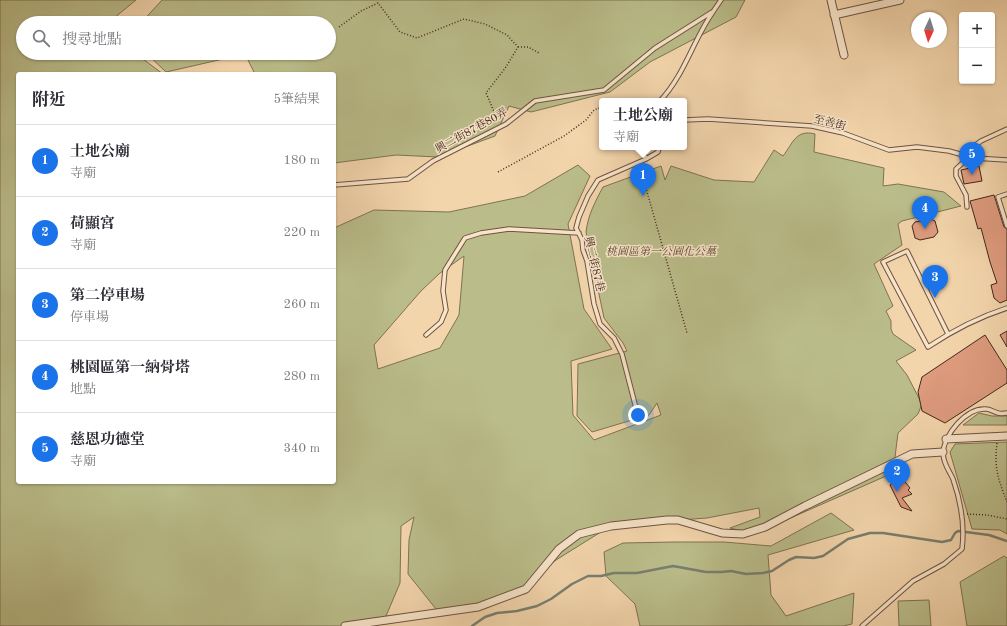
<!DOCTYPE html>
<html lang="zh-TW">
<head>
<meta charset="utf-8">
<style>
	:root { --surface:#fff; --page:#f7f7f7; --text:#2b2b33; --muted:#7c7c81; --line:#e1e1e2; --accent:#1a73e8 }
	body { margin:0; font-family:"Old Standard TT","Noto Serif TC",serif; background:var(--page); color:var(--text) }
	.controls { position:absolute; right:12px; top:12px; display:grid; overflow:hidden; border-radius:4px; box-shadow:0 1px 3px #0004 }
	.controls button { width:36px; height:36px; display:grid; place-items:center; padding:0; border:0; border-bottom:1px solid var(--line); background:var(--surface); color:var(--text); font:20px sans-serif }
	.compass { position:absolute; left:911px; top:12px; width:36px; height:36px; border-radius:50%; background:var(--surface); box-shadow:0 1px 3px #0004; rotate:184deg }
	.you { position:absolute; left:638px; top:415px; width:14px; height:14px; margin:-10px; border:3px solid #fff; border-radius:50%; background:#1a73e8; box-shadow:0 0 0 6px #1a73e833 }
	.badge { display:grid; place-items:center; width:26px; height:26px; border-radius:50%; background:var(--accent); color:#fff; font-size:13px; font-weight:700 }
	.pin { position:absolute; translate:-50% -33px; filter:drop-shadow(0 1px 2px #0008) }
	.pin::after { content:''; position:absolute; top:21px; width:14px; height:12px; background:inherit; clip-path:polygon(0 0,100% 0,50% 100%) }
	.popup { position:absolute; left:599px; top:98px; width:88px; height:52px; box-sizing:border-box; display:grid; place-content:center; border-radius:4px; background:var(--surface); filter:drop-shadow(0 1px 3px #0005); font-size:13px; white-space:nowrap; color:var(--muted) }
	.popup b { font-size:15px; color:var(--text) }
	.popup::after { content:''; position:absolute; left:50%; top:100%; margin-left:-8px; border:8px solid transparent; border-top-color:var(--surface) }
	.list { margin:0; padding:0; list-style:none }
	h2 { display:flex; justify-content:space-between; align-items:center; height:52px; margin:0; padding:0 16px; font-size:17px }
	h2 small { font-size:13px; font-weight:400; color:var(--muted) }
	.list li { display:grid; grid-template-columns:26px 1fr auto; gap:12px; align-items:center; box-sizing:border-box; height:72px; padding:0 16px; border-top:1px solid var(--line) }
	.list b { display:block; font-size:15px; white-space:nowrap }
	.list p { margin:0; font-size:13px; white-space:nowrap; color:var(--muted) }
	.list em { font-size:13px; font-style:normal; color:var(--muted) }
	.icon { flex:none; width:22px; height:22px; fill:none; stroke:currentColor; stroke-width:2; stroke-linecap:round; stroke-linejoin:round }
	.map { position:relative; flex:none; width:1007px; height:626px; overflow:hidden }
	.search { position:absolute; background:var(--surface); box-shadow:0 1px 3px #0004; left:16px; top:16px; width:320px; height:44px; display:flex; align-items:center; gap:10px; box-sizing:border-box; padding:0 14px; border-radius:22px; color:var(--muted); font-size:15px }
	.panel { position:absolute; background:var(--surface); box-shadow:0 1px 3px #0004; left:16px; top:72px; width:320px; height:412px; border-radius:4px }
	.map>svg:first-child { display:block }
</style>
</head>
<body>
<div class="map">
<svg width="1007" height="626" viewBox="0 0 1007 626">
	<rect width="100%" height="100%" fill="#f3d5ac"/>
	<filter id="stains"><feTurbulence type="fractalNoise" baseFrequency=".005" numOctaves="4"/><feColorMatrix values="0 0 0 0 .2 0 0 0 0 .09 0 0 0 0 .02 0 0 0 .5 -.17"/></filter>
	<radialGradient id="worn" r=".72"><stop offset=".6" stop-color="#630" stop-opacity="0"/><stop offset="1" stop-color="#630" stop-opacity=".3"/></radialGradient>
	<path fill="#babd8a" stroke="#7f7254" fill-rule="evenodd" d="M0,0H136L108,23H23V53H135L163,74H18V482H334V228L374,210L449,212L525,196L578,165L590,176L568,224L584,309L612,349L571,361L573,415L594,440L661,415L657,403L649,415L592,432L577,416L578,364L627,351L623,343L604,318L586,232C588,215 595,202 603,187L661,166L665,180L671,166L714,180L754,182L774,150L783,156C793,143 796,129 815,134L814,152L884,168L883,186L898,184L944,192L961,206L902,221L898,224L902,245L874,264L893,306L886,311L891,321V329L893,334L916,350L896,361L907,375L922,404L918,414L898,433L893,473L754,534L730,528L760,517L759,508L707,518L612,525L556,560L512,597L440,614L408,574L409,540L414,517L401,526L400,583L386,616L363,626H0ZM464,256L459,315L440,348L378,369L374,345L421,291L440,273Z
		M162,0H745L736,17L650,62L610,92L531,112L509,106L495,136L438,157L396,155L334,163V74H255L245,54L166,72L146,53H329V23H141Z
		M979,413L992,416H1007V425H963Z
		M1007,442V534L1000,530L972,529L950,452L955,444Z
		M831,513L854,530L768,555L771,595L786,616L854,593L852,624L843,626H640L635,604L606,576L604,552L623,543L674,542H724L771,546Z
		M1004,556L1007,558V626H967L960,582Z
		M929,600L931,626H899L898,601Z"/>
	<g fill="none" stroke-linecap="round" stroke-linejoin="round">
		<path stroke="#797f70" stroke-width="2.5" d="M472,626L485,617L497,613L517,611L537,606L551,599L572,584L588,576H601L614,573H637L673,566L706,572H721L731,571L746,574L763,573L772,571L789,560L796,557L814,558L823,556L848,539L870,533H883L942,542L951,540L955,533L958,531L989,535L1007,541"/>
	</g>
	<path fill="#df9c7f" stroke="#44281e" d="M979,166L982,181L964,184L961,170Z
		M994,195L1004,227L1007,229V300L1000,303L994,298L991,285L997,283L990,262L981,228L978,229L970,201Z
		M931,219L935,221L938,232L934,237L920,240L915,238L912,226L915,222Z
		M1007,331V347L1000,335Z
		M985,335L1007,370V383L945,423L922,411L918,392L922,377Z
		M894,468L910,488L908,490L912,494L902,498L912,511L901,507L890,485L896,480L890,470Z"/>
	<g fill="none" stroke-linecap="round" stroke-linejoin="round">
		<defs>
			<path id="service" d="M660,101C679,81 688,56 701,32C707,20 714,10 721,0
				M684,120L708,119L812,126L843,133L889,150L917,147L949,151L974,158L1007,160
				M646,159L658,152L659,147
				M334,185L408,179L433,161L506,124L535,101L604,90L655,48L712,12
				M1007,194L998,197L1007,226
				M967,207L966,195L956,176V169L969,157V150L981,141L1007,129
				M948,334L907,251L883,262L928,347C952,331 979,317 1007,308
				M426,335L441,322L446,310L443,291L445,270L465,238L481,233L509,229L579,233
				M637,412L622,354L614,338L600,324L594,304L587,261L583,250L582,240L576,228L579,217L588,196L598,180L646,159L641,147
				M862,626L913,581L944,564L962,549C965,525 961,502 953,479C949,470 944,465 943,454C943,435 967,407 986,409C990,409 994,412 998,413C1001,414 1004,413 1007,413"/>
			<path id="minor" d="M831,0L844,55
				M834,15L900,0
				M946,439L1007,436
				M345,626L478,607L526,589L559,549L579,534L611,526L667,520H678L722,533L743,534L765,527L805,506L912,454L943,452"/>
		</defs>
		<use href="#service" stroke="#705342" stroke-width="5.5"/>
		<use href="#minor" stroke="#705342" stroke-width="9"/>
		<path stroke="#44281e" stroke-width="1.5" stroke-dasharray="1 2" stroke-linecap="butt" d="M339,27L361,11L378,3L400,32L417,38L464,19L485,24L507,35L518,47L506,67L486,93L496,116L495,123
			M518,47H528L539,53
			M640,167L687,333
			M498,172L564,136L586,120L594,110L602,107
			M997,443C994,468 998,479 1007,502
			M967,514L987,515L1007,519"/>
		<use href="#service" stroke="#f7e4c9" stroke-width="3.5"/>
		<use href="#minor" stroke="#f7e4c9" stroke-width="7"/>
	</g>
	<g text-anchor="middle" stroke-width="3" stroke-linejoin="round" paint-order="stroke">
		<g font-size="11" fill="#44281e" stroke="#f7e4c9">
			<text transform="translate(830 122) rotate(14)" y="4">至善街</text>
			<text transform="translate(471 130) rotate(-29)" y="4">興二街87巷80弄</text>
			<text transform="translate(595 264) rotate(77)" y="4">興二街87巷</text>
		</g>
		<g font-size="11" font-style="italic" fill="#5c4634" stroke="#f7e4c9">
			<text x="661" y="255">桃園區第一公園化公墓</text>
		</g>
	</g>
	<rect width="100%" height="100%" filter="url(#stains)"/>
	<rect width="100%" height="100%" fill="url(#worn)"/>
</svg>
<div class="controls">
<button>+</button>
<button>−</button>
</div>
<svg class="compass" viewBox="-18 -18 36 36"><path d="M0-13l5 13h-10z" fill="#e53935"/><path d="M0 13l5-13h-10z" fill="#7c7c81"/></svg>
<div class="you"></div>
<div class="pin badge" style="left:643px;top:196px">1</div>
<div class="popup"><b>土地公廟</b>寺廟</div>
<div class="pin badge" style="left:897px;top:492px">2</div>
<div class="pin badge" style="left:935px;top:298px">3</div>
<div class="pin badge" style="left:925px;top:229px">4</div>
<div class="pin badge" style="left:972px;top:175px">5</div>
<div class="search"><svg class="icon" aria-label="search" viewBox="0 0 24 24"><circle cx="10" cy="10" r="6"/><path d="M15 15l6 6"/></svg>搜尋地點</div>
<section class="panel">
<h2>附近<small>5筆結果</small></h2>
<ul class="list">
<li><span class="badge">1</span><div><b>土地公廟</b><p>寺廟</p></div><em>180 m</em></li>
<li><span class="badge">2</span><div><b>荷顯宮</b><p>寺廟</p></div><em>220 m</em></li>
<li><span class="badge">3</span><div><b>第二停車場</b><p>停車場</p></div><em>260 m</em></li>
<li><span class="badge">4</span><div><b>桃園區第一納骨塔</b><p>地點</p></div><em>280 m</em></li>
<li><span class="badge">5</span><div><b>慈恩功德堂</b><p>寺廟</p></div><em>340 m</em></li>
</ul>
</section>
</div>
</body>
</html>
